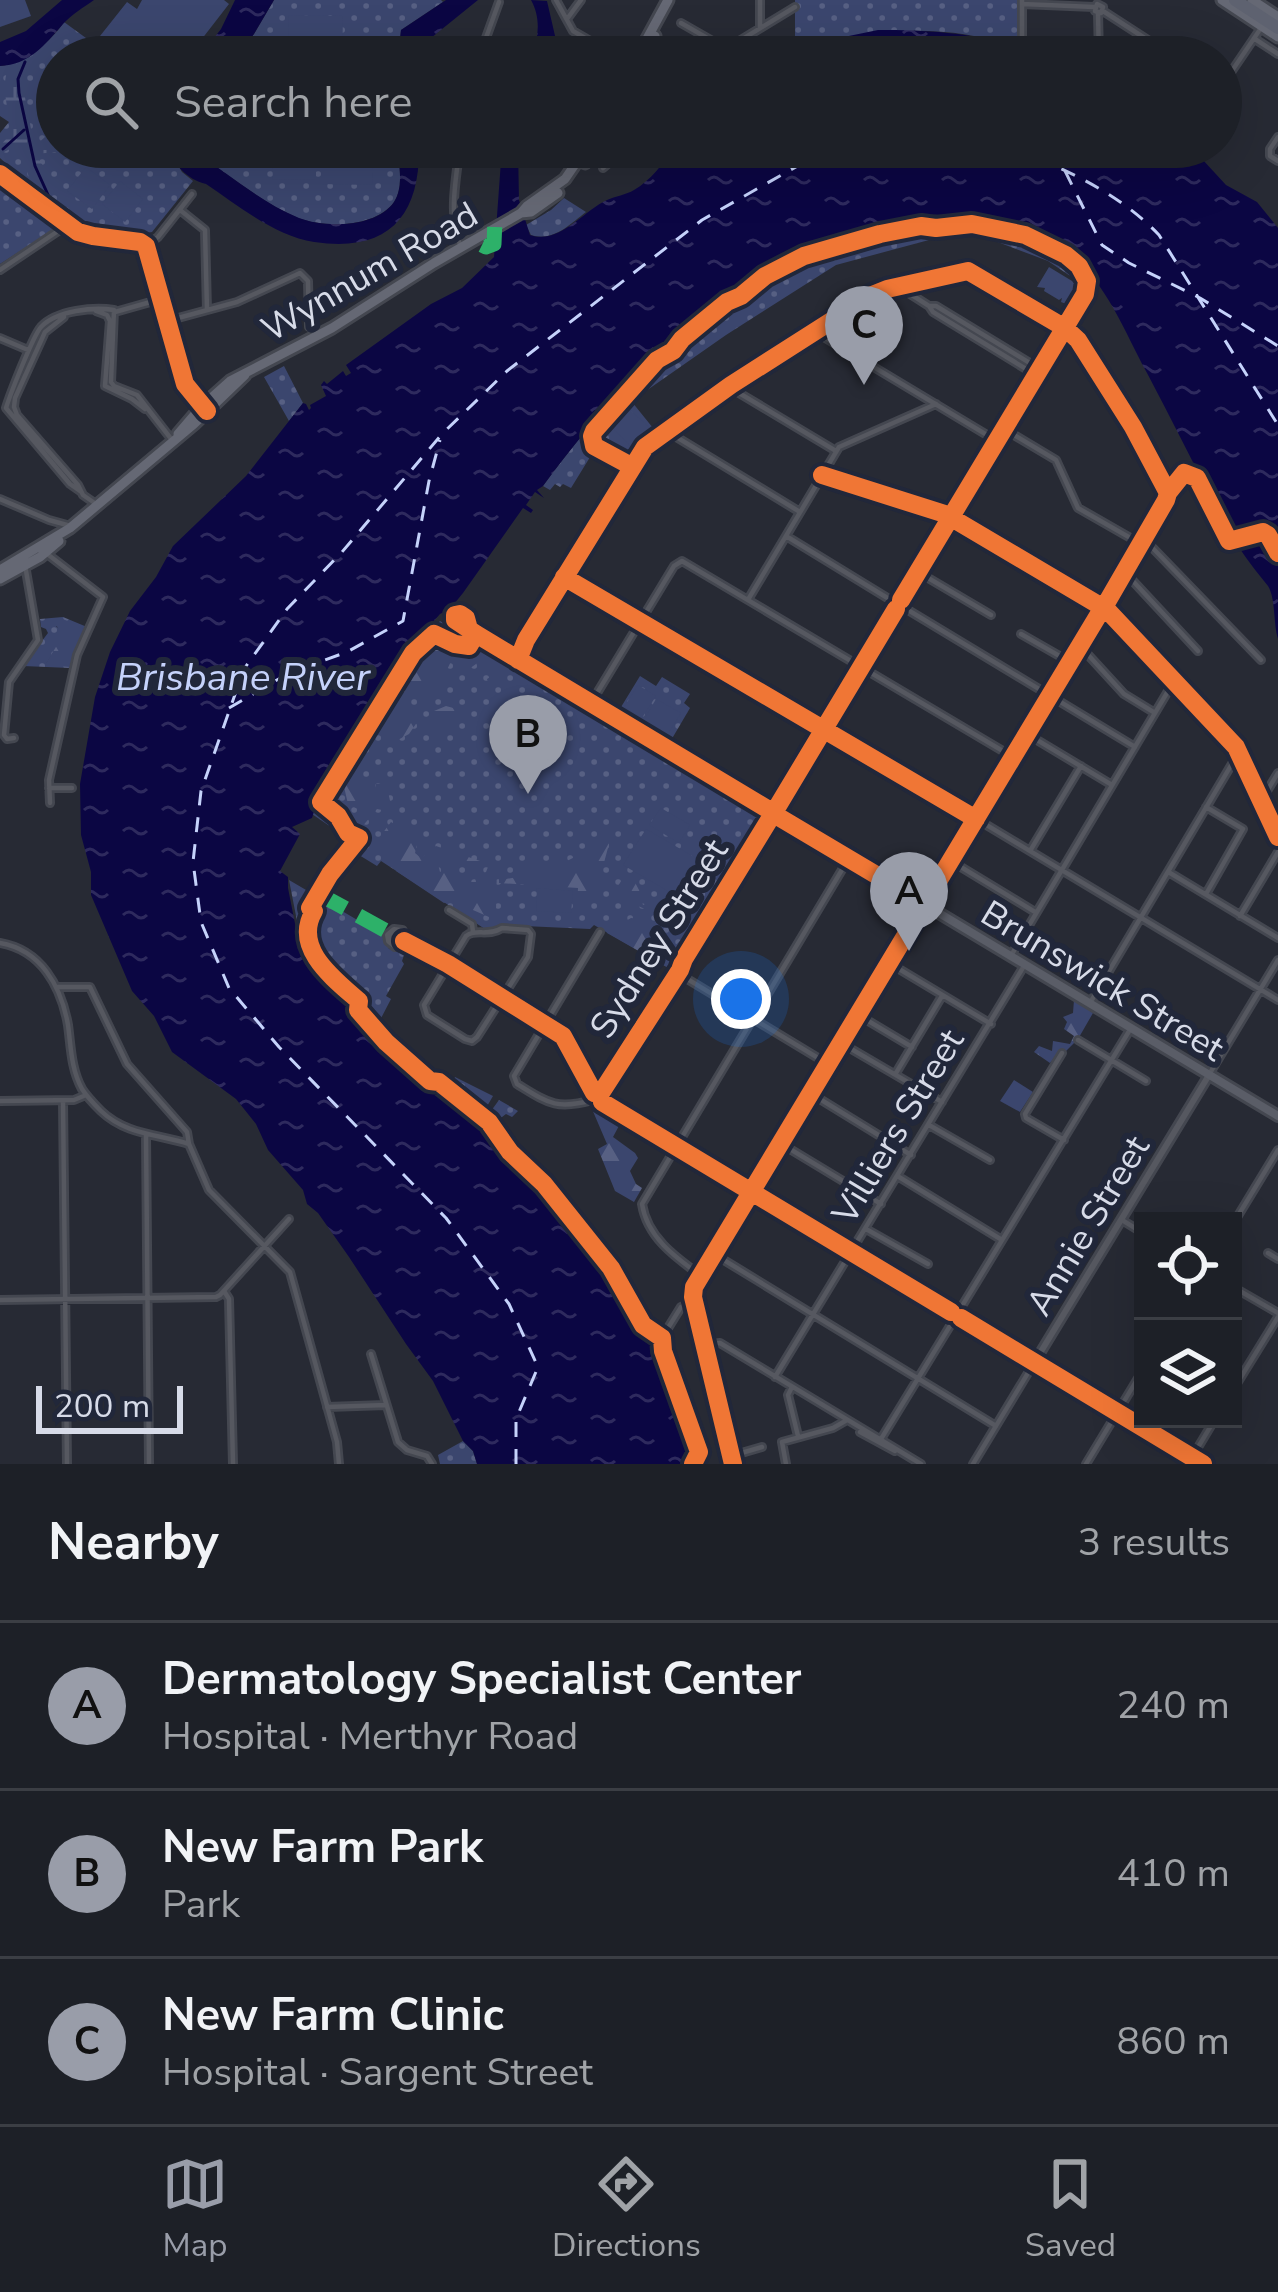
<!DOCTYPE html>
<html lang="en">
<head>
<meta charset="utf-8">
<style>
	:root { --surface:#1d2027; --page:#25282f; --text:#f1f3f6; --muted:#a0a3a7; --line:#3b3e44; --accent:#999da9 }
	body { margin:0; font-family:"Nunito Sans",sans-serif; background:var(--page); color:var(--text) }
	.controls { position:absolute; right:36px; bottom:36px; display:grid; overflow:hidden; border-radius:0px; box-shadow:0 12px 48px #0002 }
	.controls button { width:108px; height:108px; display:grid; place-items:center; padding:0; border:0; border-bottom:3px solid var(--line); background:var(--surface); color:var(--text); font:60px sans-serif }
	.scale { position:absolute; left:36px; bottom:30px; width:147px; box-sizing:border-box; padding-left:12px; border:6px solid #d7dbe8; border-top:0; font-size:33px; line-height:42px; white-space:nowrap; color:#d7dbe8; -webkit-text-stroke:9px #21273a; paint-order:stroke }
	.you { position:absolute; left:741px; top:999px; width:42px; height:42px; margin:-30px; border:9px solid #fff; border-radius:50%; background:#1a73e8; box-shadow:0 0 0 18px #1a73e833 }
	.badge { display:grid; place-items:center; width:78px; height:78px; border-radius:50%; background:var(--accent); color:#111; font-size:39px; font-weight:700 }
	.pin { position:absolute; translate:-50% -99px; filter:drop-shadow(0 3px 6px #0008) }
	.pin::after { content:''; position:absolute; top:63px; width:42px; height:36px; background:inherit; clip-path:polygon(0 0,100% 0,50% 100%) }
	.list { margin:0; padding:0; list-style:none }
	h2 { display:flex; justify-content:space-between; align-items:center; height:156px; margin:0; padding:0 48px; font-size:51px }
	h2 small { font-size:39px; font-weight:400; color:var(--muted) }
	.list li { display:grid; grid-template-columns:78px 1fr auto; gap:36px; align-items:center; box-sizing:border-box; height:168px; padding:0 48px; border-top:3px solid var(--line) }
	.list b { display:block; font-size:45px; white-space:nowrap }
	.list p { margin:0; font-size:39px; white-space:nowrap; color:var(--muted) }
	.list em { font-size:39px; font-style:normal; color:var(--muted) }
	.icon { flex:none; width:66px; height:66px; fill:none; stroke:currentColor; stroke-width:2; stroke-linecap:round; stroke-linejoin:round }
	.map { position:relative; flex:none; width:1278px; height:1464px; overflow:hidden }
	.search { position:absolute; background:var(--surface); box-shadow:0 12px 48px #0002; left:36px; right:36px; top:36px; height:132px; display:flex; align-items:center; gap:30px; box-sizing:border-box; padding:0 42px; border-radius:66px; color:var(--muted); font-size:45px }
	.sheet { height:660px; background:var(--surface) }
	nav { display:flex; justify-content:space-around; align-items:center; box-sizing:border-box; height:168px; border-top:3px solid var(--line); background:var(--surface); font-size:33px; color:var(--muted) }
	nav a { display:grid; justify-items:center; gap:6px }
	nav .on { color:var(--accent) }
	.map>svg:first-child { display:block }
</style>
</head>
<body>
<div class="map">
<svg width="1278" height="1464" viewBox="0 0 1278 1464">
	<defs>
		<pattern id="grass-dots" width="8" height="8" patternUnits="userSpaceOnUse" patternTransform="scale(3)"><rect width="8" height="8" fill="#3b466e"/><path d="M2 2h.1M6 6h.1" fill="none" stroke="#576083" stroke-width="1.8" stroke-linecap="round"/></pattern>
		<pattern id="forest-firs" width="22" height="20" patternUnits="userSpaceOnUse" patternTransform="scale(3)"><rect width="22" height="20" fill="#3b466e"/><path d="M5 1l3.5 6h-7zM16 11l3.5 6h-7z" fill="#576083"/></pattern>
		<pattern id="wetland-marsh" width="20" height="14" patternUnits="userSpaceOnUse" patternTransform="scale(3)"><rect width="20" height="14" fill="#3b466e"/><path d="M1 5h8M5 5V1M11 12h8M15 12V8" fill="none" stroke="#576083"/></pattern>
		<pattern id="water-ripples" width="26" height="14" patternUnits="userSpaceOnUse" patternTransform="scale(3)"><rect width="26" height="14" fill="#0b0643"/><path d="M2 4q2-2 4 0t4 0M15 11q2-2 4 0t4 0" fill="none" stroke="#2e2a5e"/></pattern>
	</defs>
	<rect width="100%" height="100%" fill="#272a34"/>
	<path fill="url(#grass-dots)" fill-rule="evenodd" d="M274,0H441L443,2L401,30L398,57H236L254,34Z
		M795,0H1018V42L1016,47C940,21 872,30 795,47Z
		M64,22L112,57H57V147H167L182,172L193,181L152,232C133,235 112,237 93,231C63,222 24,179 0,158V133L9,122L0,116V66C23,64 52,41 64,22Z
		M195,147H397C399,163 404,187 394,202C375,228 325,228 298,218C262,203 228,174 196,153Z
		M0,181L57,225L56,228L0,264Z
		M564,198L586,212C569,225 553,242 531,235L526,225L551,210Z
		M921,220C996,221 1048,226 1099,285L1092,297L1091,290L1048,261L982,236L955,233L836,265L726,335L633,400L632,402L653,428L629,456L618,445L616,447L604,437L605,440L595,449L571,488L563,484L560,487L555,484L550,490L543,486C616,387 706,292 822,246C837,240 851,233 866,229C884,225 903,223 921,220Z
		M284,366L303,403L289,421L264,377Z
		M63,617L87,627L70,668L23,666L48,633L46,629L41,627L40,619ZM56,626L84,629L77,645L46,664L63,637L62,632Z
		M440,621L766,814V820L672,970L594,925L590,929L500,925L488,931L381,861L377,866L359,855L361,850L357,845L312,814L368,724L403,662Z
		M640,676L656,686L662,677L690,694L684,703L690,708L670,742L618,712Z
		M289,880L383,935L389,949L405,952L402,961L404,964L386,996L391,999L378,1024L304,957Z
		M455,1077L493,1096L486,1108L491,1111L499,1100L518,1111L512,1117L506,1114L494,1123L462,1100L467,1092L452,1083Z
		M463,1441L473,1451L477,1464H440L438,1455Z"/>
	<path fill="url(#forest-firs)" d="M63,619L84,629L70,667L45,665L62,637L54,620Z
		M443,639L454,647L453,657L438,689L426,694L412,686L411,680Z
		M474,640L508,660L497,679L488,683L487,679L495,674L494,667L481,656L476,664L456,678L471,654L478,651L479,647Z
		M407,702L416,707L420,718L409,734L394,742C377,725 385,710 407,702Z
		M446,706L457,709L451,731L437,733L429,730L424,720L434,711Z
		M348,771L360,772L364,784L363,791L374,792L376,784L386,783L391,805L382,810L377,809L361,828L354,831L345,822V811L356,815L358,809L348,804L342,778Z
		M391,822L406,831L408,838L418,841L415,853L421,858L436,846L483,862L481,867L457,860L456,866L438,864L440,872H453L459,882H476L475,877L486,872L488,867L497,865L496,910L489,917L450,900L444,903L396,871L399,863L383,854L382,834Z
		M606,841L609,844L598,885L591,889L577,912L578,888L499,883V865L503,867L506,879L523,876L526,865L563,863Z
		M625,875H631L639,890L643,905L650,902L659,908L676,903L674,909L648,915L645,909L638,906L626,909L615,899L618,886Z
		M631,918C644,918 651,928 657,937L653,944C671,945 661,958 680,941L686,945L672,970L607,933L606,929C614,924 623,923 631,918Z
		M1074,1000L1093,1013L1078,1039L1065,1052L1060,1051L1050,1063L1034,1052L1039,1046L1052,1051L1053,1041L1070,1044L1074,1036L1064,1029L1067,1022L1063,1017L1073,1013Z
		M595,1106L621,1122L613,1137L635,1153L638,1158L630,1171L636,1184L642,1188L634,1202L615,1191L598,1149L607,1144L592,1109Z"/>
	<path fill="url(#wetland-marsh)" d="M35,54C32,64 25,74 23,84C23,89 33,140 35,146L45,137L57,136V147H70L67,151L35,154L48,173L51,188L48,193L41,195L30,183L24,156L12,148L0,154V146L13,131C8,112 0,83 9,68C17,62 26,61 35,54Z"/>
	<path fill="#3b466e" d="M0,0H25L31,16L0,27Z
		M142,0H224L229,4L198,44L188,36L182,43L191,51L186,57H126L100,36L127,2L137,9Z
		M289,15L343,16L342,57H288Z
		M272,147H316V179L273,180Z
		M321,147H373L372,185L321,184Z
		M86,167L110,185L92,209L67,191Z
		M120,181L143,199L125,222L102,204Z
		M1049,267L1077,284L1066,304L1061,302L1062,298L1059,300L1044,291L1045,288L1037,287Z
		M628,408L650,428L632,447L611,427Z
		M638,685L656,696L642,718L624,707Z
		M656,699L681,713L666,737L642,723Z
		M661,808L690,825L679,843L649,825Z
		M646,829L708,865L685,901L623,865Z
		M537,888L573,891L571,913L536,911Z
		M1014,1080L1033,1092L1020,1112L1000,1101Z"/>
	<path fill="url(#water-ripples)" d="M62,0H94C84,7 71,15 63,24C45,45 29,65 0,66V42L26,31Z
		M235,0H274L254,34L236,57H199L221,29Z
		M446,0H478L431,38L419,57H398L401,30Z
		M531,0L547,1L556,40L550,57H531C539,38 541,18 531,0Z
		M878,30C924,30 972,32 1016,47L1013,54L1015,57H777L795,47Z
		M167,147H195L196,153C229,174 262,203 299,218C325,228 376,228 394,202C404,187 399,163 397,147H419C420,218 387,253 314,242C275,236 237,205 206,184C186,179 175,165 167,147Z
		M502,147H518L519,200L530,235C559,245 583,211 607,200C615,196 626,195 634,190C650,181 665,162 674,147H1191L1226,185L1257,202L1278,228V639C1273,624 1276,599 1268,586C1257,572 1245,558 1236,542C1204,487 1177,429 1147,373C1124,331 1106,281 1067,252C1047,237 1023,231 999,225C930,205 896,216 832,242C800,254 770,268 742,286C666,335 596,414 543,486L537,490L544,498L535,492L526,505L533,510L531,513L523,508L463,593L450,609L440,614L401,659L382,689L367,722L318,799L312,818L292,827L300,834L280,871L288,877V888L302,959L358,1006L415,1064L419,1060L433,1069L428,1073L416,1065L552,1186L600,1253C608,1289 640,1318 659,1349C672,1372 681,1402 686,1428C689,1441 696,1451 693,1464H477L473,1451L463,1441L433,1381L406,1344L349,1257L318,1213L307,1204L303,1190L268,1150L256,1124L236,1099L172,1052L154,1016L132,991L91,895V872L81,835L80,784L95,697L110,652L130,611L156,577L173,546L246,476L303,403L306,404L309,410L311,408L310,405L326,396L321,385L324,381L327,384L343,371L346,376L351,373L346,365L431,304L462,288L494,257Z"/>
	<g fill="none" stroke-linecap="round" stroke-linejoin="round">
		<path stroke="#0b0643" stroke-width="3" d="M25,62L18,79L19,93L35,166L49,197
			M3,149L24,130"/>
		<path stroke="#c5d2fb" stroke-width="3" stroke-dasharray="15 12" stroke-linecap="butt" d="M1012,147C1066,170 1118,192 1159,235L1278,425
			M1053,147L1102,245L1129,263L1200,298L1278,346
			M229,708L289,673L347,652L403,621L429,481L440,440
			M516,1464V1419L538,1367L509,1304L446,1218L279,1047L229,988L201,922L193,862L201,791L244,669L287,609L342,552L442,434L507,371L702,220L831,147"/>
		<defs>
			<path id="minor" d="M556,0L573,31L618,57
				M760,0V28
				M1022,4L1094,7
				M1097,4L1103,7L1101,13L1095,11Z
				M1103,11L1174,57
				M1098,13L1099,57
				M567,19L581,0
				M681,23L723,47
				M1255,39L1278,54
				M1022,42V0
				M479,57L499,2
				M713,57L795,7
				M1221,87L1261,28
				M1278,137L1270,149V156L1278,161
				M460,147C456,177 448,219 461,247
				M603,168L628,147
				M180,210L205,230L207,310
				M146,246L158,237L192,194
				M0,270L67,225
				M903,286L904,290L929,306L933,312L1036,375
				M929,306H936L1038,368
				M96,311L107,315L110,321L105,386L132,399L145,409
				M115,312L161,299
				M64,317L45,332L15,398L14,407L17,415L78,485L83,495L96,504
				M167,321L237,302L300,273L308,281L309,327
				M815,329L822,336L997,441
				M0,338L28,350
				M731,385L734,390L836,451
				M1004,429L1056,460L1078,508L1141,544
				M667,430L673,435L800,512
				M822,475L945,514L1097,604
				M80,491L70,484L6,408C10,395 33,336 41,327C57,310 94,307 114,310L111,382L114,386L137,395L172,440
				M1168,493L1182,475
				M0,499L49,520L67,525
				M786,536L894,602
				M1144,539L1261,660
				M46,553L103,597L77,655L49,780L50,803
				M918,572L991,615
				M1123,575L1132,580L1198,651
				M564,577L817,727L830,731L1278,1000
				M749,598L839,447L936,404
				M903,607L1135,747
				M1109,612L1236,747L1278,837
				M1021,634L1070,662
				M1080,646L1124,694L1155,713
				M518,660L526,640L633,462L650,443L731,385L872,295L963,271L973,272L1065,328L1085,294
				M591,703L674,566L682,561L1013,757
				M1027,734L1112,785
				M14,738L7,739L4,735L9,682L38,640L25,565
				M49,788H72
				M1259,796L1267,791L1278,773
				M1206,807L1243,829L1206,894
				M1030,851L1081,766
				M951,861L1035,912
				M1170,873L1278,938
				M449,910L472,924L473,932
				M1240,916L1278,852
				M502,928L528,930L531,934L528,957L477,1037L472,1041L465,1039L427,1015L424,1005L466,936C475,928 488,937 502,928Z
				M0,943C41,950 61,986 68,1025C71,1047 71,1069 82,1089C87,1097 95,1105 101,1111C126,1135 158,1134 189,1144L209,1190L290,1272L337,1442L339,1464
				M1012,954L1174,681
				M889,963L991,1024
				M679,974L828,1064
				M56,987H90L127,1064L187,1132L189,1144
				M1090,1003L1239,752
				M860,1016L912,1047
				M1078,1040L1146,1081
				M841,1043L942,1102
				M1062,1053L1025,1114L1026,1118L1064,1140
				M896,1073L942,996
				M1210,1073L1278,960
				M601,1093L680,970L684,959L771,817
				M810,1093L911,1155
				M593,1100C556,1110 548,1103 517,1084L514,1076L600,932
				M0,1101L74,1100L86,1095
				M63,1101L67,1464
				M929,1125L990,1160
				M146,1135L149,1464
				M780,1143L881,1204
				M899,1177L1002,1240
				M1122,1220L1143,1233
				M1233,1224L1278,1150
				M866,1229L928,1264
				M1268,1253L1278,1259
				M714,1254L996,1426
				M700,1275C675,1257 647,1237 642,1204L849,858
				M1233,1287L1278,1313
				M224,1291L229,1299L233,1464
				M0,1300L216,1297L220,1295L289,1219
				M959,1311L1131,1028
				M668,1328L681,1307L694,1301
				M704,1345L720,1343L921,1464
				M371,1354L398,1442L407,1450L427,1456L432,1464
				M1050,1369L1054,1367L1111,1403
				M775,1377L1024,966
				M792,1387L788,1395L798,1436
				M1233,1390L1278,1317
				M327,1407L386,1405
				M860,1432L895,1451
				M881,1439L953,1321
				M731,1456L762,1447
				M786,1464L782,1442L833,1428L847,1420
				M973,1464L1034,1363
				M1086,1464L1143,1370
				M1188,1464L1215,1419"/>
			<path id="tertiary" d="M0,174L78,232L93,236L140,242L146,246L184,379L190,392L202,406
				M896,600L903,602L900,609L893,607Z
				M901,600L1065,328L1078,340L1133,427L1168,493L1166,500L1107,602
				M1099,614L1103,615L1109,612L1107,602
				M1099,614L1097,604L1100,601L1107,602
				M776,809L896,609
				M404,941L395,946L389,941L388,935L394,930L402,931L404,941L448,964L563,1036L594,1093
				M599,1092L603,1099L597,1103L592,1097Z
				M602,1102L951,1312
				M954,1310L961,1313L958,1321L951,1318Z
				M961,1318L1203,1464
				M1034,1363L1209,1075
				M733,1464L693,1297L694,1287L1099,614"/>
			<path id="secondary" d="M469,629L466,618L460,614L455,615V620L476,634L769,810
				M777,816L1278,1116"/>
			<path id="primary" d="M1222,0L1278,37
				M1252,0L1278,17
				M637,57L668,0
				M645,57L655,36
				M585,163L595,147
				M521,213L531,212L558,193
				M178,434L202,406L230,381L332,328L434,263L521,213L527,206L565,179L587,147
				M0,570L70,528L194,424L245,375
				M0,579L40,557L59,541"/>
			<path id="motorway" d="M1235,0L1278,28"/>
		</defs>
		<use href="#minor" stroke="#444750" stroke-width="10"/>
		<use href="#tertiary" stroke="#444750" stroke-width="12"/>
		<use href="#secondary" stroke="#444750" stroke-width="14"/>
		<use href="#primary" stroke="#444750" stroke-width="15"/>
		<use href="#motorway" stroke="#444750" stroke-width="18"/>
		<use href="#minor" stroke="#565860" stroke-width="4.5"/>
		<use href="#tertiary" stroke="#565860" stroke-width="6"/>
		<use href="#secondary" stroke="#5a5d67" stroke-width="8"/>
		<use href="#primary" stroke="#656874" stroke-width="9"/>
		<use href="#motorway" stroke="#5e6270" stroke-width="12"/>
		<path stroke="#2db169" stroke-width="15" stroke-dasharray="30 15" stroke-linecap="butt" d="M482,245L486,247L494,244L495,219
			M319,894L390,933"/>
		<defs>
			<path id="cycleway" d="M0,174L78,232L93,236L140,242L146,246L185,384L207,411
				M631,466L594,446L592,436L594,431L657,360L673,351L682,339L727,302L741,296L765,276L804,256L880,234L921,226L936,228L972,224L1025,235L1066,255L1079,266L1087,281L1085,294L901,600
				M822,475L945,514L1097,604
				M564,577L976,819
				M1107,602L1166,500L1168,493L1184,473L1197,478L1229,541L1263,532L1268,535L1278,553
				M1109,612L1236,747L1278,837
				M469,629L466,618L460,614L455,615V620L476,634L769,810
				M476,634L469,646L455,644L434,634L413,653L321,802L338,816L348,833L359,838L330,874L310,908L314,911C292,948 334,979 359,1001L358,1010L386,1042L430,1081L439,1082L489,1122L510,1152L544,1184L611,1268L643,1325L662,1338L663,1351L699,1452L693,1464
				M518,660L526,640L645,447L731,385L872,295L887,289L968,271L1065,328L1078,340L1133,427L1168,493
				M776,809L896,609
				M777,816L925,904
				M404,941L448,964L563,1036L594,1093
				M601,1093L680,970L684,959L771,817
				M602,1102L951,1312
				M961,1318L1203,1464
				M733,1464L693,1297L694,1287L1099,614"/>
		</defs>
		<use href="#cycleway" stroke="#21273a" stroke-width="26"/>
		<use href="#cycleway" stroke="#f07635" stroke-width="18"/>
	</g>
	<g text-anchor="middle" stroke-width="12" stroke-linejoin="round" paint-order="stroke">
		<g font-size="36" fill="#d7dbe8" stroke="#21273a">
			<text transform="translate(369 271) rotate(-30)" y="13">Wynnum Road</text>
			<text transform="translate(658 938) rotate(-58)" y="13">Sydney Street</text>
			<text transform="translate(1103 980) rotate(31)" y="13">Brunswick Street</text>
			<text transform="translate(897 1126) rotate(-59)" y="13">Villiers Street</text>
			<text transform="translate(1087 1225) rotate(-59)" y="13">Annie Street</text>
		</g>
		<g font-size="39" font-style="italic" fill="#c5d2fb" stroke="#21273a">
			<text x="243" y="690">Brisbane River</text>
		</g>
	</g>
</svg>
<div class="controls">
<button><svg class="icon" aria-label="locate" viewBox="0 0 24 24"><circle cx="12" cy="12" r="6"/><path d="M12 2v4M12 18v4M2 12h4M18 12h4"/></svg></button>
<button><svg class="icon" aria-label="layers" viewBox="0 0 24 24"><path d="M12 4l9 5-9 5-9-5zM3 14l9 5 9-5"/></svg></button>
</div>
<div class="scale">200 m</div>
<div class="you"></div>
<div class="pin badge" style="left:909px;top:951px">A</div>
<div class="pin badge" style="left:528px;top:794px">B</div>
<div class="pin badge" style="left:864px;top:385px">C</div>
<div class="search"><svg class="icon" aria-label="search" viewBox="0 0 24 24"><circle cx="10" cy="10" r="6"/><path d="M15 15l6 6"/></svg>Search here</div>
</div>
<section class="sheet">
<h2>Nearby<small>3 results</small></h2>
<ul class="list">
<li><span class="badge">A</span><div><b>Dermatology Specialist Center</b><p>Hospital · Merthyr Road</p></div><em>240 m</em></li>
<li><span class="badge">B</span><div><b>New Farm Park</b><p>Park</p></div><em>410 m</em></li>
<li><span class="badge">C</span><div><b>New Farm Clinic</b><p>Hospital · Sargent Street</p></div><em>860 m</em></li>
</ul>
</section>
<nav>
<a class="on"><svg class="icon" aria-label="map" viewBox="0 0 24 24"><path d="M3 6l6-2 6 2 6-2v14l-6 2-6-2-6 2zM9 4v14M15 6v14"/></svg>Map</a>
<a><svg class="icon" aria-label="directions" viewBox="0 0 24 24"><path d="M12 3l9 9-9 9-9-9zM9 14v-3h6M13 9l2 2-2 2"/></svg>Directions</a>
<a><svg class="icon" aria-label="saved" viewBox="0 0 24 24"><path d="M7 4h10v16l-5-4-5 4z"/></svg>Saved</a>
</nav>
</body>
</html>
